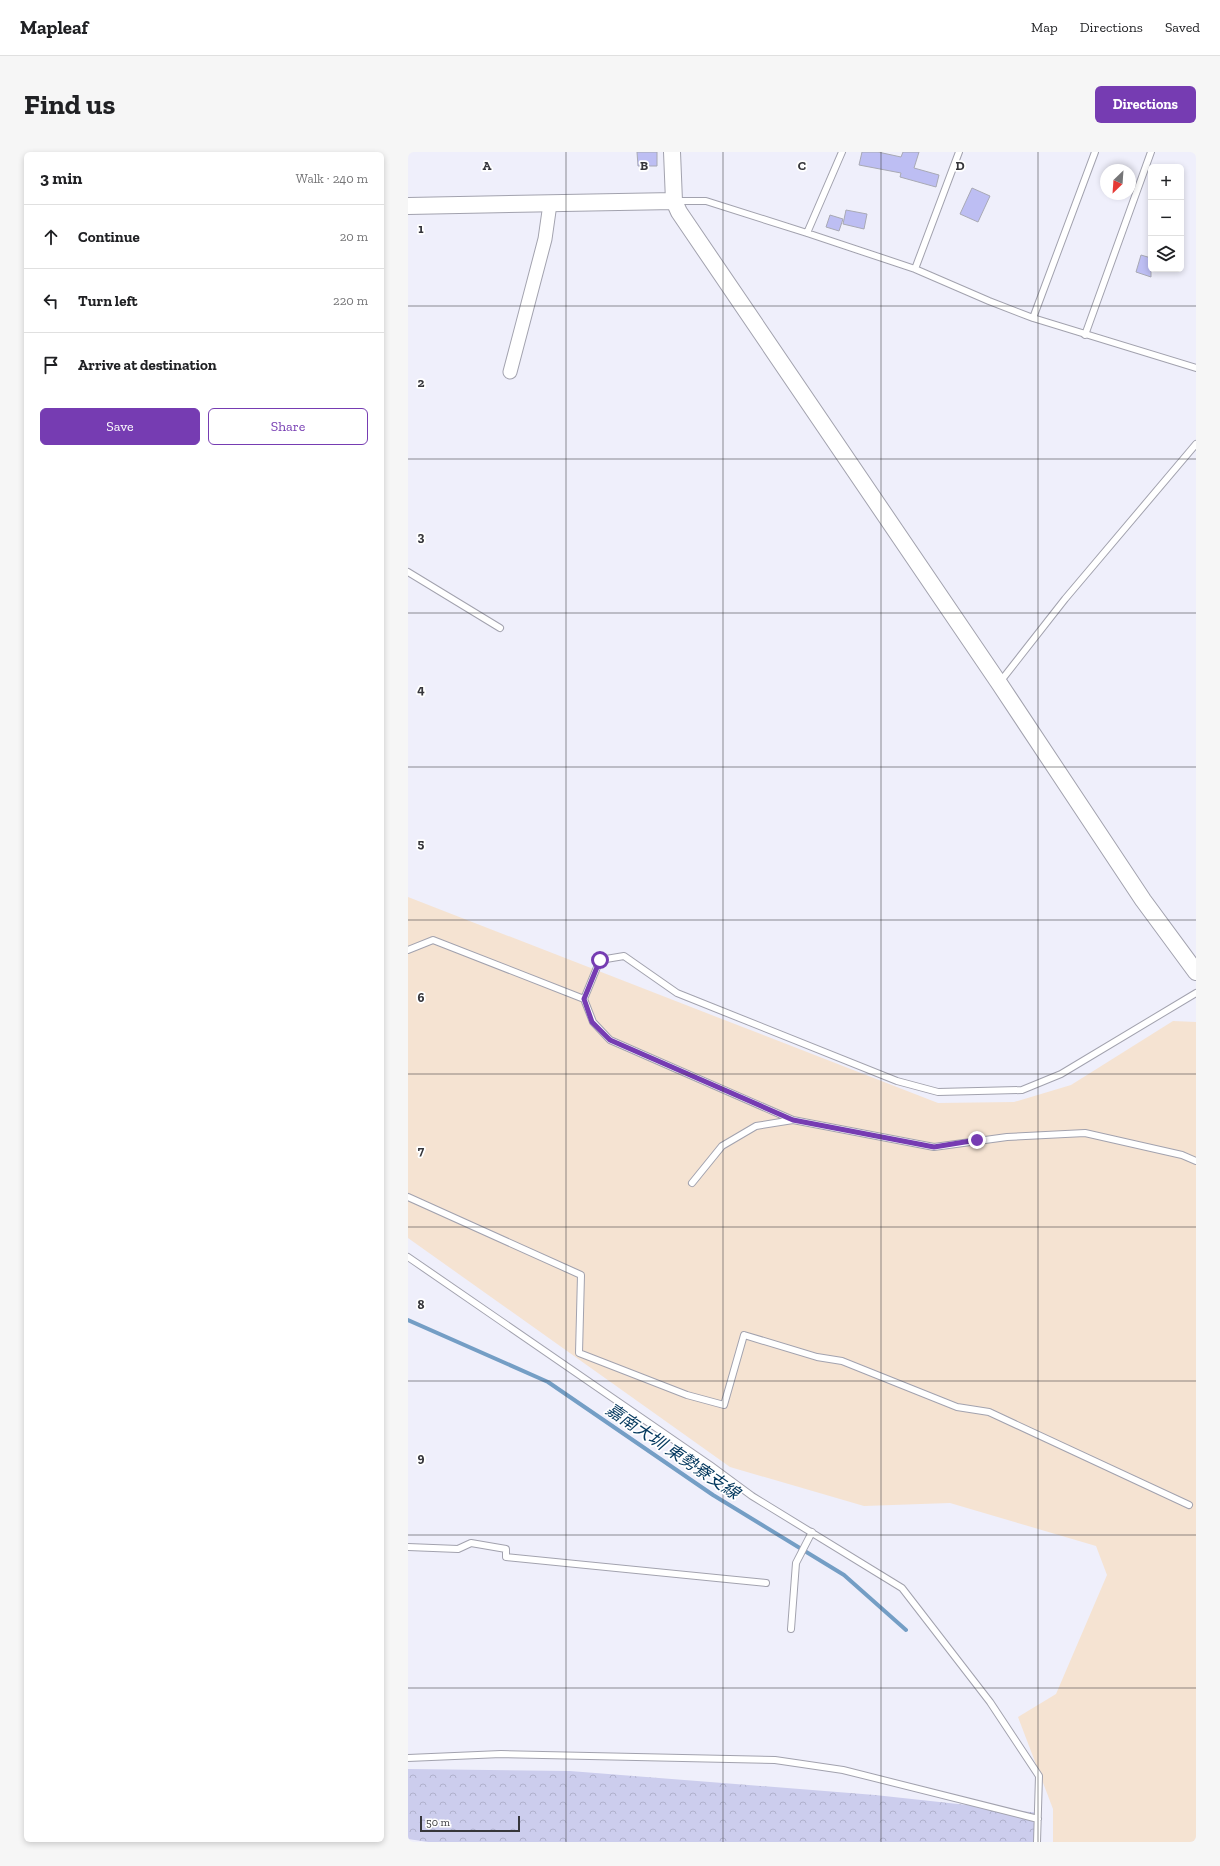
<!DOCTYPE html>
<html lang="en">
<head>
<meta charset="utf-8">
<style>
	:root { --surface:#fff; --page:#f6f6f6; --text:#202124; --muted:#757577; --line:#e0e0e0; --accent:#763cb2 }
	body { margin:0; font-family:"Zilla Slab","Noto Sans TC",serif; background:var(--page); color:var(--text) }
	.controls { position:absolute; right:12px; top:12px; display:grid; overflow:hidden; border-radius:6px; box-shadow:0 2px 6px #0003 }
	.controls button { width:36px; height:36px; display:grid; place-items:center; padding:0; border:0; border-bottom:1px solid var(--line); background:var(--surface); color:var(--text); font:20px sans-serif }
	.compass { position:absolute; left:692px; top:12px; width:36px; height:36px; border-radius:50%; background:var(--surface); box-shadow:0 2px 6px #0003; rotate:205deg }
	.scale { position:absolute; left:12px; bottom:10px; width:100px; box-sizing:border-box; padding-left:4px; border:2px solid #36363b; border-top:0; font-size:11px; line-height:14px; white-space:nowrap; color:#36363b; -webkit-text-stroke:3px #fff; paint-order:stroke }
	.stop { position:absolute; width:12px; height:12px; margin:-9px; border:3px solid #763cb2; border-radius:50%; background:#fff }
	.stop.end { background:#763cb2; border-color:#fff; box-shadow:0 1px 4px #0008 }
	.list { margin:0; padding:0; list-style:none }
	h2 { display:flex; justify-content:space-between; align-items:center; height:52px; margin:0; padding:0 16px; font-size:17px }
	h2 small { font-size:13px; font-weight:400; color:var(--muted) }
	.list li { display:grid; grid-template-columns:26px 1fr auto; gap:12px; align-items:center; box-sizing:border-box; height:64px; padding:0 16px; border-top:1px solid var(--line) }
	.list b { display:block; font-size:15px; white-space:nowrap }
	.list em { font-size:13px; font-style:normal; color:var(--muted) }
	.actions { display:flex; gap:8px; padding:12px 16px }
	.actions a { flex:1; padding:9px 0; border:1px solid var(--accent); border-radius:6px; text-align:center; font-size:14px; color:var(--accent) }
	.actions .main { background:var(--accent); color:#fff }
	.icon { flex:none; width:22px; height:22px; fill:none; stroke:currentColor; stroke-width:2; stroke-linecap:round; stroke-linejoin:round }
	.map { position:relative; flex:none; width:788px; height:1690px; overflow:hidden; border-radius:6px }
	header { display:flex; align-items:center; gap:24px; box-sizing:border-box; height:56px; padding:0 20px; background:var(--surface); border-bottom:1px solid var(--line) }
	header strong { font-size:19px }
	nav { display:flex; gap:22px; margin-inline-start:auto; font-size:14px }
	.intro { display:flex; align-items:center; justify-content:space-between; box-sizing:border-box; height:96px; padding:0 24px }
	h1 { margin:0; font-size:28px }
	.button { padding:10px 18px; border-radius:6px; background:var(--accent); color:#fff; font-size:14px; font-weight:700 }
	main { display:flex; gap:24px; padding:0 24px }
	aside { flex:1; background:var(--surface); border-radius:6px; box-shadow:0 2px 6px #0003 }
	.map>svg:first-child { display:block }
</style>
</head>
<body>
<header>
<strong>Mapleaf</strong>
<nav><a>Map</a><a>Directions</a><a>Saved</a></nav>
</header>
<div class="intro"><h1>Find us</h1><a class="button">Directions</a></div>
<main>
<aside>
<h2>3 min<small>Walk · 240 m</small></h2>
<ul class="list">
<li><svg class="icon" aria-label="ahead" viewBox="0 0 24 24"><path d="M12 20V5M6 11l6-6 6 6"/></svg><div><b>Continue</b></div><em>20 m</em></li>
<li><svg class="icon" aria-label="left" viewBox="0 0 24 24"><path d="M17 20v-9H6M10 6l-5 5 5 5"/></svg><div><b>Turn left</b></div><em>220 m</em></li>
<li><svg class="icon" aria-label="arrive" viewBox="0 0 24 24"><path d="M6 21V4h12l-3 4 3 4H6"/></svg><div><b>Arrive at destination</b></div></li>
</ul>
<div class="actions"><a class="main">Save</a><a>Share</a></div>
</aside>
<div class="map">
<svg width="788" height="1690" viewBox="0 0 788 1690">
	<defs>
		<pattern id="forest-crowns" width="20" height="18" patternUnits="userSpaceOnUse"><rect width="20" height="18" fill="#cccded"/><path d="M2 6a3 3 0 1 1 6 0M12 15a3 3 0 1 1 6 0" fill="none" stroke="#b0b1cc"/></pattern>
	</defs>
	<rect width="100%" height="100%" fill="#efeffb"/>
	<path fill="#f5e3d2" d="M0,745L530,951L606,950L663,933L765,869L788,870V1690H645V1657L610,1565L648,1542L699,1423L688,1394L542,1351L456,1354L322,1315L0,1086Z"/>
	<path fill="url(#forest-crowns)" d="M0,1617L162,1619L467,1643L632,1661L631,1690H20L0,1687Z"/>
	<g fill="none" stroke-linecap="round" stroke-linejoin="round">
		<path stroke="#749ec5" stroke-width="4" d="M0,1168L140,1230L305,1343L436,1423L498,1478"/>
	</g>
	<path fill="#bdbef3" stroke="#a8a9b4" d="M229,0H249V14H230Z
		M454,0H470L493,5L495,0H511L506,16L531,23L528,35L492,25L493,21L451,13Z
		M564,36L582,44L570,70L552,62Z
		M438,58L459,62L456,77L435,72Z
		M422,63L435,67L431,79L418,75Z
		M733,103L743,106V125L728,120Z"/>
	<g fill="none" stroke-linecap="round" stroke-linejoin="round">
		<defs>
			<path id="service" d="M267,49H298L399,81L507,117L581,149L625,166L788,216
				M399,81L434,0
				M507,117L551,0
				M625,166L687,0
				M677,183L743,0
				M0,420L92,476
				M592,530L657,447L788,292
				M0,798L25,788L176,847
				M385,968L202,888L185,870L176,847L192,808L216,804L269,841L489,929L530,940L614,938L653,922L788,841
				M284,1031L314,994L348,974L385,968L526,995L599,985L677,981L774,1003L788,1009
				M0,1045L173,1123L171,1201L279,1243L316,1253L336,1183L409,1205L434,1209L549,1255L581,1260L781,1353
				M0,1105L302,1313L344,1344L494,1436L582,1550L631,1624L629,1690
				M0,1395L50,1397L63,1391L98,1397V1405L358,1431
				M383,1477L388,1411L404,1380
				M0,1606L93,1602L367,1608L435,1618L630,1667"/>
			<path id="minor" d="M102,220L137,87L142,52"/>
			<path id="tertiary" d="M264,0L266,49L271,60L591,531L735,748L788,820
				M0,54L266,49"/>
		</defs>
		<use href="#service" stroke="#a2a2ae" stroke-width="8"/>
		<use href="#minor" stroke="#a2a2ae" stroke-width="15"/>
		<use href="#tertiary" stroke="#a2a2ae" stroke-width="18"/>
		<use href="#service" stroke="#fff" stroke-width="6"/>
		<use href="#minor" stroke="#fff" stroke-width="13"/>
		<use href="#tertiary" stroke="#fff" stroke-width="16"/>
	</g>
	<g fill="none" stroke-linecap="round" stroke-linejoin="round">
		<path stroke="#763cb2" stroke-width="5" d="M192,808L176,847L184,870L202,888L385,968L526,995L569,988"/>
	</g>
	<path fill="none" stroke="#36363b" stroke-width="1" stroke-opacity="0.55" d="M158,0V1690M315,0V1690M473,0V1690M630,0V1690M0,154H788M0,307H788M0,461H788M0,615H788M0,768H788M0,922H788M0,1075H788M0,1229H788M0,1383H788M0,1536H788"/>
	<g text-anchor="middle" stroke-width="3.5" stroke-linejoin="round" paint-order="stroke">
		<g font-size="17" font-style="italic" fill="#04385e" stroke="#fff">
			<text transform="translate(265 1299) rotate(34)" y="6">嘉南大圳 東勢寮支線</text>
		</g>
	</g>
	<g font-size="13" text-anchor="middle" font-weight="bold" fill="#36363b" stroke="#fff" stroke-width="3.5" stroke-linejoin="round" paint-order="stroke">
		<text x="79" y="18">A</text>
		<text x="236" y="18">B</text>
		<text x="394" y="18">C</text>
		<text x="552" y="18">D</text>
		<text x="13" y="81">1</text>
		<text x="13" y="235">2</text>
		<text x="13" y="389">3</text>
		<text x="13" y="542">4</text>
		<text x="13" y="696">5</text>
		<text x="13" y="850">6</text>
		<text x="13" y="1003">7</text>
		<text x="13" y="1157">8</text>
		<text x="13" y="1310">9</text>
	</g>
</svg>
<div class="controls">
<button>+</button>
<button>−</button>
<button><svg class="icon" aria-label="layers" viewBox="0 0 24 24"><path d="M12 4l9 5-9 5-9-5zM3 14l9 5 9-5"/></svg></button>
</div>
<svg class="compass" viewBox="-18 -18 36 36"><path d="M0-13l5 13h-10z" fill="#e53935"/><path d="M0 13l5-13h-10z" fill="#757577"/></svg>
<div class="scale">50 m</div>
<div class="stop" style="left:192px;top:808px"></div>
<div class="stop end" style="left:569px;top:988px"></div>
</div>
</main>
</body>
</html>
